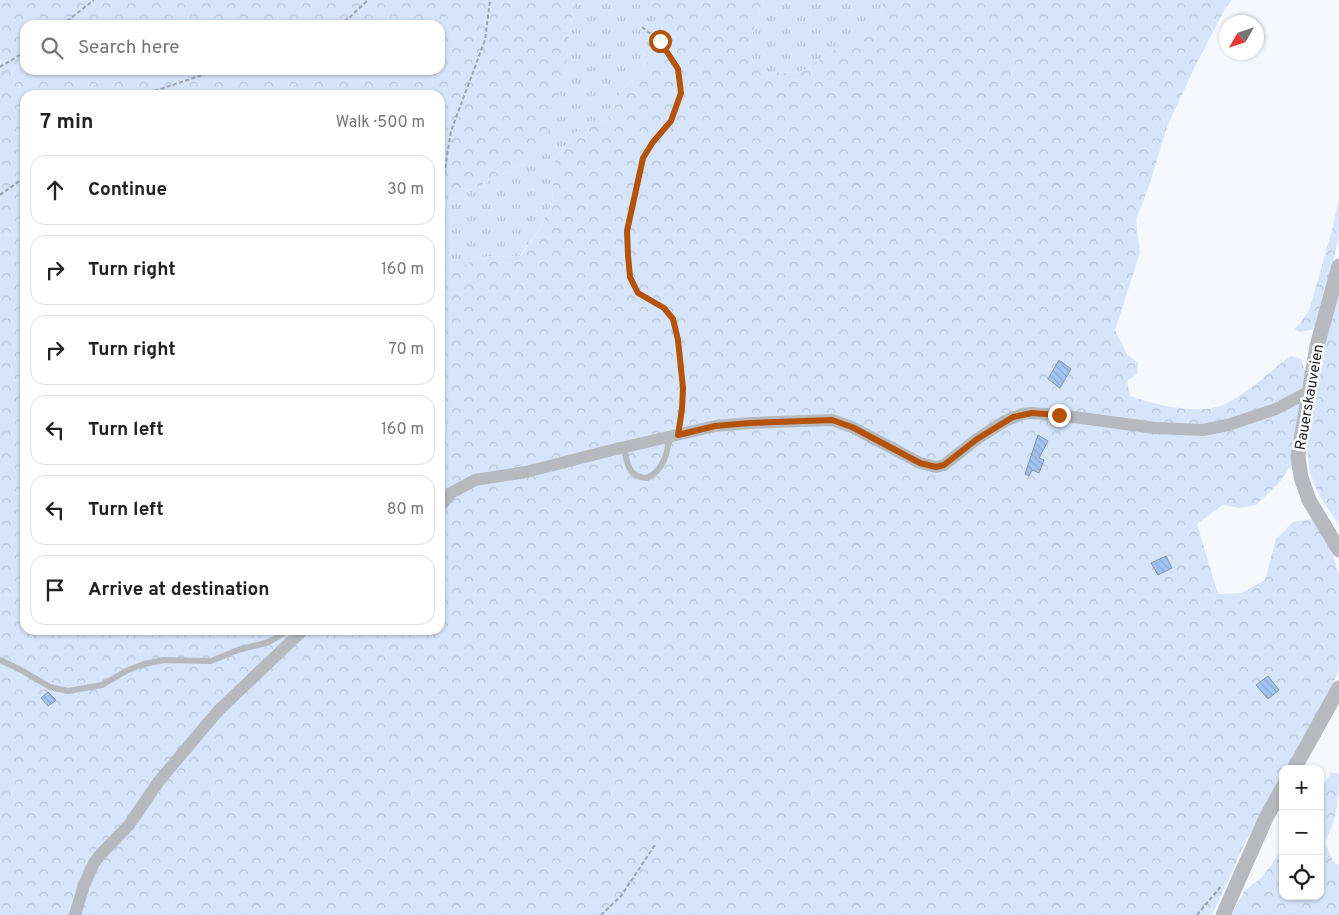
<!DOCTYPE html>
<html lang="en">
<head>
<meta charset="utf-8">
<style>
	:root { --surface:#fff; --page:#f6f6f6; --text:#222; --muted:#767676; --line:#e0e0e0 }
	body { margin:0; font-family:Overpass,sans-serif; background:var(--page); color:var(--text) }
	.controls { position:absolute; right:15px; bottom:15px; display:grid; overflow:hidden; border-radius:10px; box-shadow:0 1px 4px #0004 }
	.controls button { width:45px; height:45px; display:grid; place-items:center; padding:0; border:0; border-bottom:1px solid var(--line); background:var(--surface); color:var(--text); font:25px sans-serif }
	.compass { position:absolute; left:1219px; top:15px; width:45px; height:45px; border-radius:50%; background:var(--surface); box-shadow:0 1px 4px #0004; rotate:231deg }
	.stop { position:absolute; width:15px; height:15px; margin:-11px; border:4px solid #b45309; border-radius:50%; background:#fff }
	.stop.end { background:#b45309; border-color:#fff; box-shadow:0 1px 5px #0008 }
	.list { margin:0; padding:0; list-style:none }
	h2 { display:flex; justify-content:space-between; align-items:center; height:65px; margin:0; padding:0 20px; font-size:21px }
	h2 small { font-size:16px; font-weight:400; color:var(--muted) }
	.list li { display:grid; grid-template-columns:32px 1fr auto; gap:15px; align-items:center; box-sizing:border-box; height:70px; margin:0 10px 10px; padding:0 10px; border:1px solid var(--line); border-radius:15px }
	.list b { display:block; font-size:19px; white-space:nowrap }
	.list em { font-size:16px; font-style:normal; color:var(--muted) }
	.icon { flex:none; width:28px; height:28px; fill:none; stroke:currentColor; stroke-width:2; stroke-linecap:round; stroke-linejoin:round }
	.map { position:relative; flex:none; width:1339px; height:915px; overflow:hidden }
	.search { position:absolute; background:var(--surface); box-shadow:0 1px 4px #0004; left:20px; top:20px; width:425px; height:55px; display:flex; align-items:center; gap:12px; box-sizing:border-box; padding:0 18px; border-radius:15px; color:var(--muted); font-size:19px }
	.panel { position:absolute; background:var(--surface); box-shadow:0 1px 4px #0004; left:20px; top:90px; width:425px; height:545px; border-radius:15px }
	.map>svg:first-child { display:block }
</style>
</head>
<body>
<div class="map">
<svg width="1339" height="915" viewBox="0 0 1339 915">
	<defs>
		<pattern id="grass-tufts" width="24" height="20" patternUnits="userSpaceOnUse" patternTransform="scale(1.25)"><rect width="24" height="20" fill="#d6e5fb"/><path d="M3 7l-1-3M5 7V3M7 7l1-3M15 17l-1-3M17 17v-4M19 17l1-3" fill="none" stroke="#b7c4d7"/></pattern>
		<pattern id="forest-crowns" width="20" height="18" patternUnits="userSpaceOnUse" patternTransform="scale(1.25)"><rect width="20" height="18" fill="#d6e5fb"/><path d="M2 6a3 3 0 1 1 6 0M12 15a3 3 0 1 1 6 0" fill="none" stroke="#b7c4d7"/></pattern>
		<pattern id="building-back-hatch" width="6" height="6" patternUnits="userSpaceOnUse" patternTransform="scale(1.25)"><rect width="6" height="6" fill="#a1c4f4"/><path d="M-1 5l2 2M0 0l6 6M5-1l2 2" fill="none" stroke="#8aa8d1"/></pattern>
	</defs>
	<rect width="100%" height="100%" fill="#f5f9fe"/>
	<path fill="url(#grass-tufts)" d="M574,0H650L661,25L650,60L621,91L606,121L574,133L555,159L552,202L541,227L520,256L476,257L447,278L440,277V205L523,164L565,75Z
		M763,0H884L881,12L858,35L799,73L768,72L746,55Z"/>
	<path fill="url(#forest-crowns)" fill-rule="evenodd" d="M0,0H574L565,75L545,138L523,164L440,205V95H25V630H440V277L447,278L476,257L521,256L541,227L552,202L555,159L574,133L606,121L621,91L650,60L660,25L650,0H763L746,55L768,72L799,73L858,35L881,12L884,0H1232L1225,9L1194,68L1167,127L1150,183L1136,220L1140,253L1115,330L1127,354L1138,363L1137,374L1127,381L1130,396C1156,405 1200,416 1225,404C1234,400 1243,393 1252,387C1265,377 1277,365 1291,356L1301,359L1305,371L1297,418L1293,463L1279,483L1256,505L1239,508L1223,505L1197,524L1218,594L1241,593L1265,580L1276,539L1293,522L1312,519L1333,555L1339,575V669L1324,706L1288,769H1283V778L1244,845L1212,915H0ZM25,25H440V70H25Z
		M1339,199V236L1319,321L1311,330L1300,332L1295,329L1309,311L1332,230Z
		M1339,293V525C1329,510 1316,493 1311,475C1297,426 1326,342 1339,293Z
		M1331,773H1339C1339,800 1337,818 1325,843L1333,861L1339,866V915H1231L1245,890L1259,880L1270,867L1283,847V896H1320V790Z"/>
	<path fill="url(#building-back-hatch)" stroke="#8d939c" d="M1059,360L1071,369L1060,388L1048,379Z
		M1038,435L1048,441L1039,458L1044,460L1039,473L1032,470L1029,476L1025,474Z
		M1166,556L1172,568L1158,575L1151,563Z
		M1268,676L1279,690L1268,699L1256,685Z
		M48,692L56,700L48,706L41,698Z"/>
	<g fill="none" stroke-linecap="round" stroke-linejoin="round">
		<path stroke="#9ea1a5" stroke-width="2" stroke-dasharray="4 2.5" stroke-linecap="butt" d="M62,25L94,0
			M339,25L349,18L368,0
			M642,27L660,41L678,69L681,93L671,121L653,142L643,158L627,231V255L630,277L637,293L664,308L673,319L678,340L683,388L682,409L680,423
			M0,67L25,52
			M142,95L218,70
			M0,195L25,177
			M440,200L451,131L485,40L490,0
			M601,915L621,896L655,845
			M1197,915L1222,885"/>
		<path stroke="#b6b9bd" stroke-width="6" d="M624,448C627,463 628,477 647,478C664,470 667,453 670,437
			M0,660L21,670L50,687L68,691L102,685L128,670L144,664L164,660L211,661L238,650L269,642L289,630"/>
		<path stroke="#b6b9bd" stroke-width="12" d="M440,507L451,493L475,480L526,472L604,452L715,426L750,423L832,420L852,427L920,463L936,467L944,465L977,439L1005,421L1022,414L1032,413L1059,415L1155,428L1203,430L1228,425L1276,409L1310,391
			M75,915L84,885L93,865L99,856L129,825L159,781L218,711L303,630"/>
		<path stroke="#b6b9bd" stroke-width="15" d="M1339,266L1317,346L1298,457L1301,477L1309,500L1339,550
			M1294,769L1339,688
			M1223,915L1266,818L1283,787"/>
	</g>
	<g fill="none" stroke-linecap="round" stroke-linejoin="round">
		<path stroke="#b45309" stroke-width="6" d="M660,41L678,69L681,93L671,121L653,142L643,158L627,231L628,255L630,277L638,293L664,308L673,319L678,340L683,388L682,409L678,435L715,426L750,423L832,420L852,427L920,463L936,467L944,465L977,439L1013,417L1032,413L1059,415"/>
	</g>
	<g text-anchor="middle" stroke-width="5" stroke-linejoin="round" paint-order="stroke">
		<g font-size="15" fill="#222427" stroke="#fff">
			<text transform="translate(1309 397) rotate(-80)" y="5">Rauerskauveien</text>
		</g>
	</g>
</svg>
<div class="controls">
<button>+</button>
<button>−</button>
<button><svg class="icon" aria-label="locate" viewBox="0 0 24 24"><circle cx="12" cy="12" r="6"/><path d="M12 2v4M12 18v4M2 12h4M18 12h4"/></svg></button>
</div>
<svg class="compass" viewBox="-18 -18 36 36"><path d="M0-13l5 13h-10z" fill="#e53935"/><path d="M0 13l5-13h-10z" fill="#767676"/></svg>
<div class="stop" style="left:660px;top:41px"></div>
<div class="stop end" style="left:1059px;top:415px"></div>
<div class="search"><svg class="icon" aria-label="search" viewBox="0 0 24 24"><circle cx="10" cy="10" r="6"/><path d="M15 15l6 6"/></svg>Search here</div>
<section class="panel">
<h2>7 min<small>Walk · 500 m</small></h2>
<ul class="list">
<li><svg class="icon" aria-label="ahead" viewBox="0 0 24 24"><path d="M12 20V5M6 11l6-6 6 6"/></svg><div><b>Continue</b></div><em>30 m</em></li>
<li><svg class="icon" aria-label="right" viewBox="0 0 24 24"><path d="M7 20v-9h11M14 6l5 5-5 5"/></svg><div><b>Turn right</b></div><em>160 m</em></li>
<li><svg class="icon" aria-label="right" viewBox="0 0 24 24"><path d="M7 20v-9h11M14 6l5 5-5 5"/></svg><div><b>Turn right</b></div><em>70 m</em></li>
<li><svg class="icon" aria-label="left" viewBox="0 0 24 24"><path d="M17 20v-9H6M10 6l-5 5 5 5"/></svg><div><b>Turn left</b></div><em>160 m</em></li>
<li><svg class="icon" aria-label="left" viewBox="0 0 24 24"><path d="M17 20v-9H6M10 6l-5 5 5 5"/></svg><div><b>Turn left</b></div><em>80 m</em></li>
<li><svg class="icon" aria-label="arrive" viewBox="0 0 24 24"><path d="M6 21V4h12l-3 4 3 4H6"/></svg><div><b>Arrive at destination</b></div></li>
</ul>
</section>
</div>
</body>
</html>
